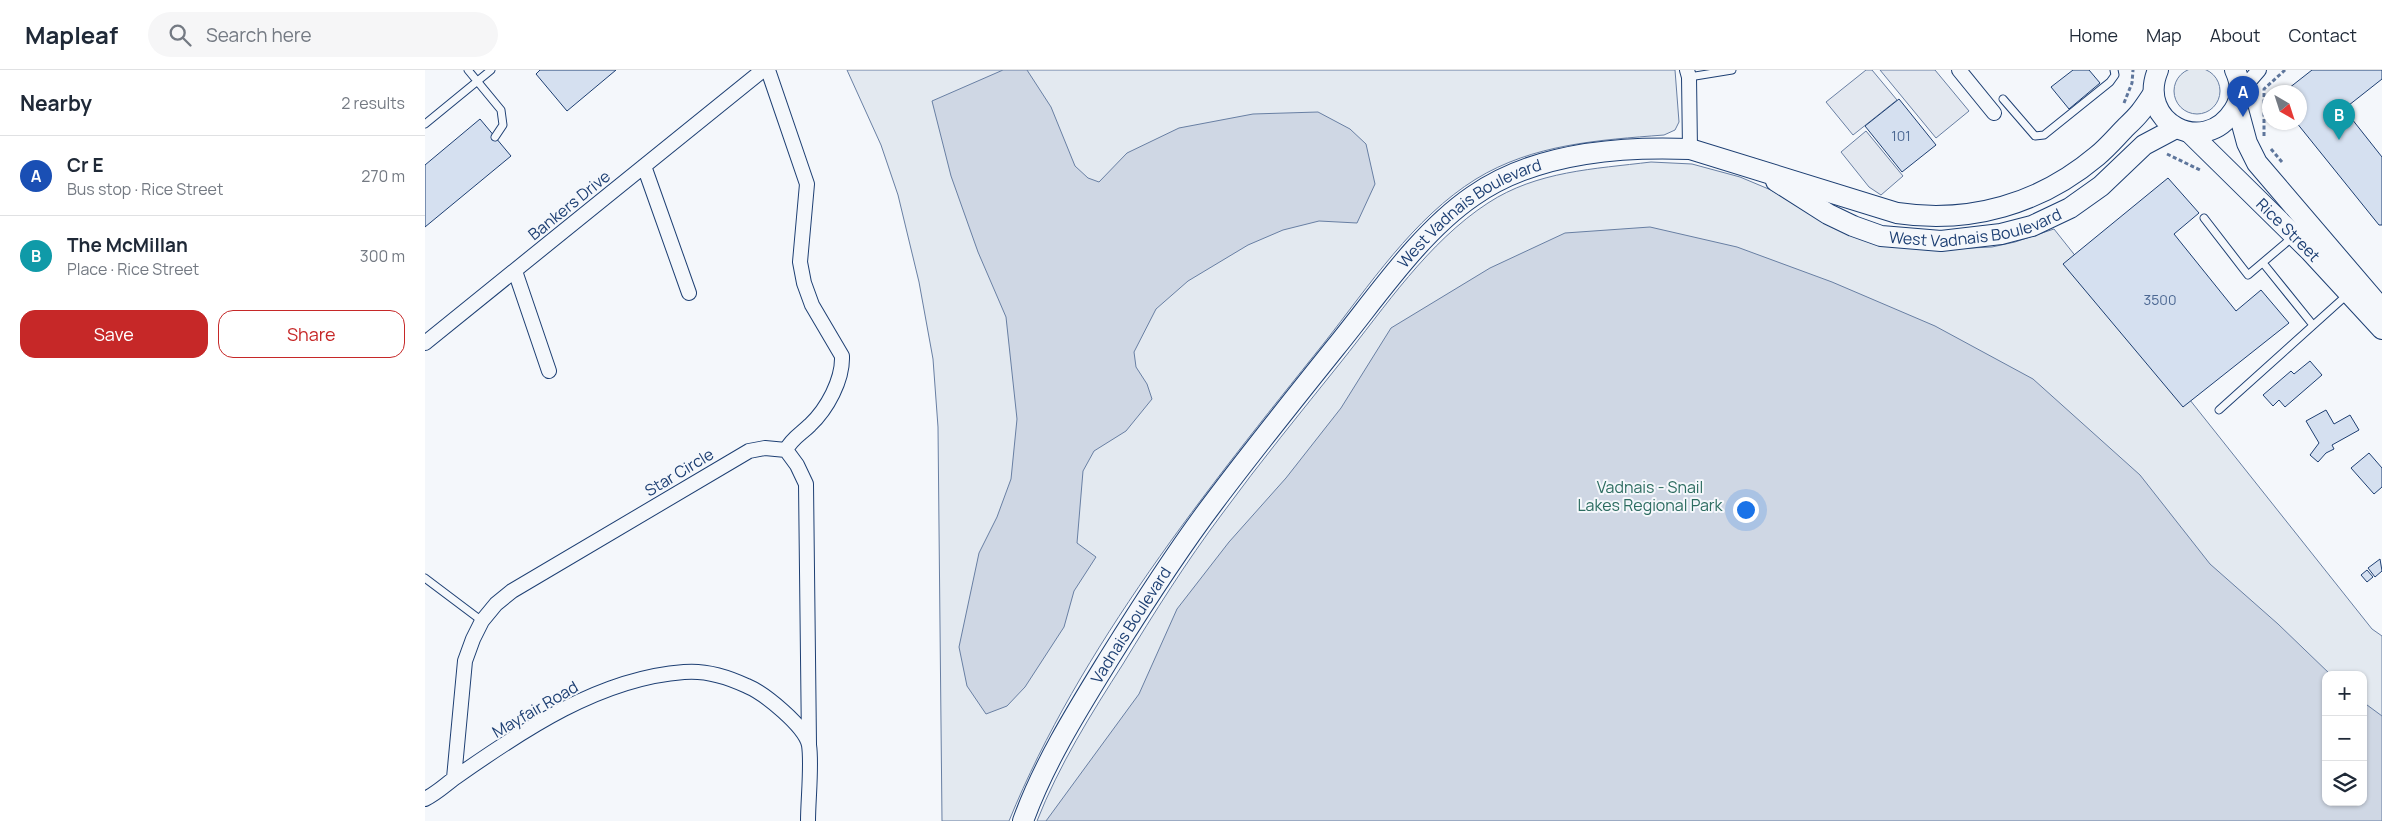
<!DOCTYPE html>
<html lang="en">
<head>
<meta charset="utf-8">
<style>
	:root { --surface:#fff; --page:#f6f6f7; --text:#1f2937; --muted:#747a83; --line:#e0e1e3; --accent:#c62828 }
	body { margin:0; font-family:Manrope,sans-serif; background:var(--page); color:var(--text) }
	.controls { position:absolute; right:15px; bottom:15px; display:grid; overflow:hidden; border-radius:10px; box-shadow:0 1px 4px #0004 }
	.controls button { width:45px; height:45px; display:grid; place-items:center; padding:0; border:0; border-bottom:1px solid var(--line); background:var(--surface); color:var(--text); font:25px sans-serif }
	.compass { position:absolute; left:1837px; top:15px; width:45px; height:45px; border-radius:50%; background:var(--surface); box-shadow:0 1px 4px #0004; rotate:141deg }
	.you { position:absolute; left:1320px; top:439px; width:18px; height:18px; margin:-12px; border:4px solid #fff; border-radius:50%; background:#1a73e8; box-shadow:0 0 0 8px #1a73e833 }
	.badge { display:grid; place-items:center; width:32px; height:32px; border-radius:50%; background:var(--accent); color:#fff; font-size:16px; font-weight:700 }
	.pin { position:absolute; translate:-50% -41px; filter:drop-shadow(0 1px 2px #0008) }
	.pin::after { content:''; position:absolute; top:26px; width:18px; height:15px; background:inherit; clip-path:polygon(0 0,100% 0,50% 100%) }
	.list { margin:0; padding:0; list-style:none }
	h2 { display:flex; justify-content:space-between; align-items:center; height:65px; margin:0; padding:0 20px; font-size:21px }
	h2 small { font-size:16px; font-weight:400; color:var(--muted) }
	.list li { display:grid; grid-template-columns:32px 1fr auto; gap:15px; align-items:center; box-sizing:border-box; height:80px; padding:0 20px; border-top:1px solid var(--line) }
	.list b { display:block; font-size:19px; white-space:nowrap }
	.list p { margin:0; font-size:16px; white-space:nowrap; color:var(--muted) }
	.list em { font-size:16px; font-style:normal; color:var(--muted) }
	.actions { display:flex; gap:10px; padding:15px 20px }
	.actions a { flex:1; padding:11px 0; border:1px solid var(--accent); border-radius:15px; text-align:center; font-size:18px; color:var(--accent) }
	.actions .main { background:var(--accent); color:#fff }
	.icon { flex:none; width:28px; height:28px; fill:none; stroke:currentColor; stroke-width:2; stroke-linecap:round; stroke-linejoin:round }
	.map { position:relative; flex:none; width:1957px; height:751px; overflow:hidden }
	header { display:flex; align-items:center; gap:30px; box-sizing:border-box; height:70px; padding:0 25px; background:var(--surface); border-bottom:1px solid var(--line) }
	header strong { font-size:24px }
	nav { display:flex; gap:28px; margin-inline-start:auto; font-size:18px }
	.search { width:350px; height:45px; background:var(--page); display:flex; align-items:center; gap:12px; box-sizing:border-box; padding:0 18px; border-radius:28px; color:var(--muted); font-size:19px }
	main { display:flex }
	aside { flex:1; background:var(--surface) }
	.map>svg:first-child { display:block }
</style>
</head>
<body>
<header>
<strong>Mapleaf</strong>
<div class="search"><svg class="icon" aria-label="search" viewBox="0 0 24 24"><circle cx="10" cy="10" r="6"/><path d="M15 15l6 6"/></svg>Search here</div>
<nav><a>Home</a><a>Map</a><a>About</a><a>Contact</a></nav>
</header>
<main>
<aside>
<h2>Nearby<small>2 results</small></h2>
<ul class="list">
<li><span class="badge" style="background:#1a4fb4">A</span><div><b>Cr E</b><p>Bus stop · Rice Street</p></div><em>270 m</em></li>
<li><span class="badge" style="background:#0f9aa8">B</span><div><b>The McMillan</b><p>Place · Rice Street</p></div><em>300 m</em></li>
</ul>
<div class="actions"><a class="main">Save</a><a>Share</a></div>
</aside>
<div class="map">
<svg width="1957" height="751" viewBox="0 0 1957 751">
	<rect width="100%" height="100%" fill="#f4f7fb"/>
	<path fill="#e3e9f0" stroke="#687fa3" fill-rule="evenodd" d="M1749 21a23 23 0 1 1 46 0a23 23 0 1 1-46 0Z
		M422,0H1250L1254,52L1250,60L1239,65C1174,70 1108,74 1051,109C988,148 944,216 899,273C782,419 655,577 584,751H517L513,357L508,289L494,212L473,125L456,75Z
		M1226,92L1267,94L1315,107L1346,120L1383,143L1503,180L1567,177L1590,172L1629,159L1947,559L1957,566V751H612C634,695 666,644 698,594C729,543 761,492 797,444C835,392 876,342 916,292C960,237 1003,172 1063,133C1112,101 1169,99 1226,92ZM1901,605H1938V732H1901Z"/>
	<path fill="#e3e8f0" stroke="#687fa3" d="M1441,0H1447L1472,30L1428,65L1401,32Z
		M1455,0H1510L1544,41L1511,68Z
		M1441,61L1478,106L1456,125L1444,117L1416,82Z"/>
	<path fill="#cfd7e4" stroke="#687fa3" d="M578,0H602L626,37L650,96L663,108L674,112L702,83L754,58L828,44L893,42L925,59L941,74L950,114L932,153L894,151L858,160L823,175L763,211L731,239L709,282L711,297L722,314L727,329L701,361L669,381L658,401L652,473L671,487L649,521L639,557L600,617L582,636L561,644L542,616L534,577L554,483L572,447L586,409L592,349L581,247L553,182L526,106L507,31Z
		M1225,157L1312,177L1407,212L1510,256L1608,309L1715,405L1785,494L1853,554L1906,605H1901V732H1938V632L1957,646V751H621L714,624L752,539L804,472L861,408L916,338L966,258L1065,198L1140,163Z"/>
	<path fill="#d5e0f0" stroke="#1d3f73" d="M115,0H191L142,41L111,4Z
		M1648,0H1664L1675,13L1644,39L1626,17Z
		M1887,0H1957V9L1919,39L1957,87V155H1954L1871,52H1874V22H1859Z
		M1474,29L1511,75L1477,102L1440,56Z
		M55,49L86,86L0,157V95Z
		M1743,108L1774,143L1749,164L1811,241L1836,220L1864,253L1758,337L1638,194Z
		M1885,291L1897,305L1860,337L1854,330L1848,336L1838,325L1866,301L1869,304Z
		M1901,340L1909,354L1925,345L1934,360L1907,375L1909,379L1901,383L1893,392L1885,385L1894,373L1881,351Z
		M1944,383L1957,398V417L1949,424L1926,398Z
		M1955,489L1957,501L1950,507L1943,498Z
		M1942,500L1948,507L1942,512L1936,505Z"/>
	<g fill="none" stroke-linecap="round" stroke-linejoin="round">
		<defs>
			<path id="lane" d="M43,0L76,40L78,55L70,67
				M1264,7L1307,0
				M1578,29L1610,66L1619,65L1685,12L1690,5L1689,0
				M0,54L66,0
				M1779,148L1823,205L1869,166
				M1838,193L1888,255
				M1794,340L1923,224
				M0,508L57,551"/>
			<path id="street" d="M343,0L382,114L375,192L379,213L387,235L417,286C418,310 402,339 385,355C376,364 367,368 361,380
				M1262,0L1264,7L1265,79
				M1534,0L1569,43
				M1815,22L1834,0
				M219,96L264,223
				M90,201L124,301
				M0,273L338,0
				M29,708L40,591L48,569L57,551L71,534L87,521L324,381L340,378L361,380L372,395L381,414L384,674
				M0,729C12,723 20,715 31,707C98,660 175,608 259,602C281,600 303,607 322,616C339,623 380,656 384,675C387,694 383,730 383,751"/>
			<g id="secondary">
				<path d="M1733,0C1711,52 1779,88 1809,40C1817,28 1816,13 1810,0"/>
				<path d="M1812,36L1822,73L1832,93L1950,231L1957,242"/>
				<path id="s1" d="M1765,63L1885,181L1957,259"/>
				<path id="s2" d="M1351,111L1403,144L1428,156L1456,166L1516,171L1576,164L1607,156L1645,138L1676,116L1719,75L1751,58"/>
				<path id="s3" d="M598,751C619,693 653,639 685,587C718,534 751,482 789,432C828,380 869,329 910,278C951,228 994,163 1048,126C1109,83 1192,76 1265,79L1472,143C1545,154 1615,134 1672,86C1683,77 1692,66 1702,56C1715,44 1718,39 1728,24"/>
			</g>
		</defs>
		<use href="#lane" stroke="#1d3f73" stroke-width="9"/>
		<use href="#street" stroke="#1d3f73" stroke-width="16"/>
		<use href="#secondary" stroke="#1d3f73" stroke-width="22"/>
		<path stroke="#5e769c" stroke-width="3" stroke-dasharray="4 2.5" stroke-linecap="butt" d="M1699,33L1707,13L1708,0
			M1839,66V19L1860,0
			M1846,79L1857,92
			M1742,84L1777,101"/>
		<use href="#lane" stroke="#f4f7fb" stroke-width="7"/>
		<use href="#street" stroke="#f4f7fb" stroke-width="14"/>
		<use href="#secondary" stroke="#f4f7fb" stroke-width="20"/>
	</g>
	<g text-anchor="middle" stroke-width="4" stroke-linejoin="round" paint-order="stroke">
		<g font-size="14" fill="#4b6792">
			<text x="1476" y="71">101</text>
			<text x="1735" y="235">3500</text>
		</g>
		<g font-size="16" fill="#1d3f73" stroke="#f4f7fb">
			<text transform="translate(144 135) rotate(-39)" y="6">Bankers Drive</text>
			<text dy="6" stroke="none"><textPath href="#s3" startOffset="762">West Vadnais Boulevard</textPath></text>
			<text dy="6" stroke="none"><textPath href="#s2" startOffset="215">West Vadnais Boulevard</textPath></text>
			<text dy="6" stroke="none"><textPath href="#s1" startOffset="138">Rice Street</textPath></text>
			<text transform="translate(254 402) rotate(-31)" y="6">Star Circle</text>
			<text dy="6" stroke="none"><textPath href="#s3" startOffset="224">Vadnais Boulevard</textPath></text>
			<text transform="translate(110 639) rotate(-30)" y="6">Mayfair Road</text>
		</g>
		<g font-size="16" fill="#2c6c60" stroke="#f4f7fb">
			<text x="1225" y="423">Vadnais - Snail<tspan x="1225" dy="18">Lakes Regional Park</tspan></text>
		</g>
	</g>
</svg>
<div class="controls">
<button>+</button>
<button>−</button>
<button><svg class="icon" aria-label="layers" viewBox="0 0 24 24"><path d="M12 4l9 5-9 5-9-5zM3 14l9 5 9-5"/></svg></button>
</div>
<svg class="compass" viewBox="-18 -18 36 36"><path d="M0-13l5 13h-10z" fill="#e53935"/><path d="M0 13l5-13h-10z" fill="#747a83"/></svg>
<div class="you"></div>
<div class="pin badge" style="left:1818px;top:47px;background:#1a4fb4">A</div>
<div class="pin badge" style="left:1914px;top:70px;background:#0f9aa8">B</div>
</div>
</main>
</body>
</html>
